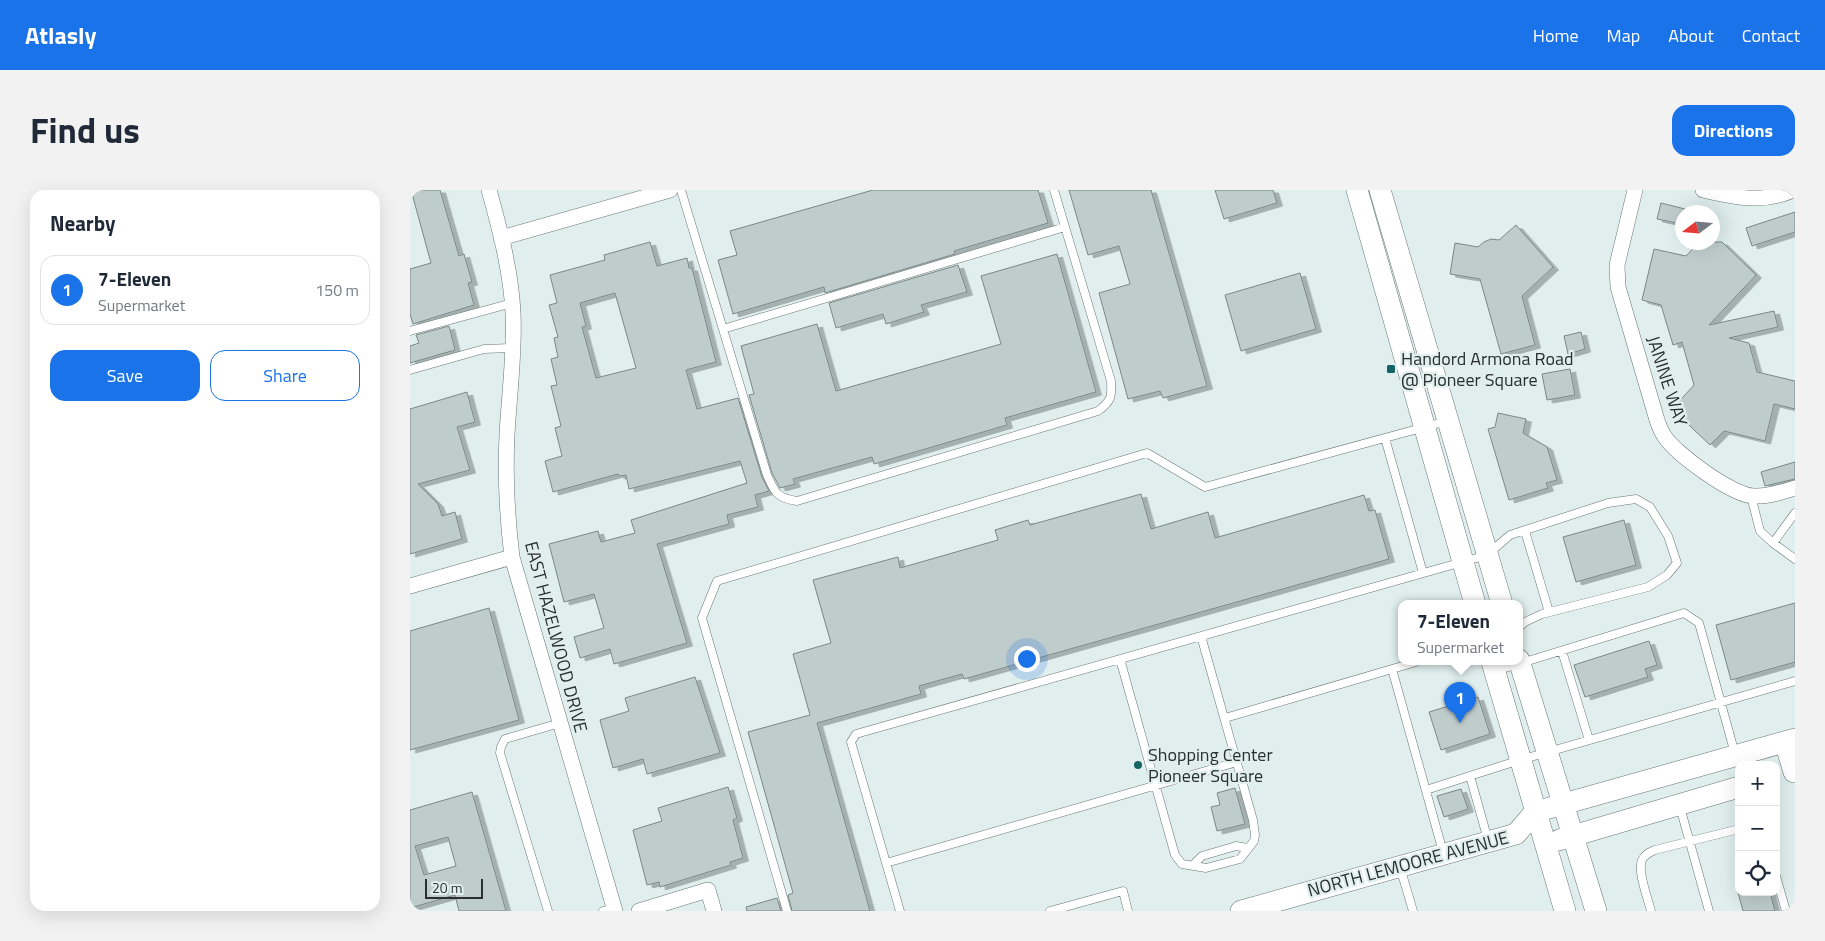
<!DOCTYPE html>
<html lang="en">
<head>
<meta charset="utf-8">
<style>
	:root { --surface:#fff; --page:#f2f2f3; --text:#1f2937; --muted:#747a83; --line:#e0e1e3; --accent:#1a73e8 }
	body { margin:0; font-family:"Titillium Web",sans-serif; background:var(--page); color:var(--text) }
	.controls { position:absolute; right:15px; bottom:15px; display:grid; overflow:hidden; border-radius:10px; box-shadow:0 5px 20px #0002 }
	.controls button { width:45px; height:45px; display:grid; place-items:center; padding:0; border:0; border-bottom:1px solid var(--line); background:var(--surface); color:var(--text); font:25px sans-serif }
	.compass { position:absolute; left:1265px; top:15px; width:45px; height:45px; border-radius:50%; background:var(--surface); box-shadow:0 5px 20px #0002; rotate:254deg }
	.scale { position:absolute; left:15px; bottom:12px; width:58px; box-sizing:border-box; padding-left:5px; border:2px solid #2a2f2f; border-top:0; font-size:14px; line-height:18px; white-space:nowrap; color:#2a2f2f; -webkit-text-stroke:4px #e0eeee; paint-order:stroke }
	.you { position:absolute; left:616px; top:468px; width:18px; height:18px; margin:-12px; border:4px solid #fff; border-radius:50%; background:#1a73e8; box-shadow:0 0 0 8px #1a73e833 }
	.badge { display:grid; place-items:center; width:32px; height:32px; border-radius:50%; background:var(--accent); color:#fff; font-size:16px; font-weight:700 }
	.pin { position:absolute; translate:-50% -41px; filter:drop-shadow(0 1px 2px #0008) }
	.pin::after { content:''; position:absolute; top:26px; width:18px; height:15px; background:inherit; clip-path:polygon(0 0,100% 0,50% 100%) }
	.popup { position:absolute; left:988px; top:410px; width:125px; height:65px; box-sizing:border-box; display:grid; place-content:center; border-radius:10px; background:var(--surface); filter:drop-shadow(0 1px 4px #0005); font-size:16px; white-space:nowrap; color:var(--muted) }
	.popup b { font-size:19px; color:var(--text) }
	.popup::after { content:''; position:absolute; left:50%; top:100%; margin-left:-10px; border:10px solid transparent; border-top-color:var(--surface) }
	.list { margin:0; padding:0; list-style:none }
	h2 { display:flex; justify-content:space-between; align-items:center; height:65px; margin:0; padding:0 20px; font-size:21px }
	h2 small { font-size:16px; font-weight:400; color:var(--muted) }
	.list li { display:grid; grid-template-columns:32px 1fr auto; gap:15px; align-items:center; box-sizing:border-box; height:70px; margin:0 10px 10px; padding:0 10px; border:1px solid var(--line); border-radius:15px }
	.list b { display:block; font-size:19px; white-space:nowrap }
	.list p { margin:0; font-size:16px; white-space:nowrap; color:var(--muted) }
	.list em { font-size:16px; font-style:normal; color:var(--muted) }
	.actions { display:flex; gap:10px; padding:15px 20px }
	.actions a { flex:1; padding:11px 0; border:1px solid var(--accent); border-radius:15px; text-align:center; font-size:18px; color:var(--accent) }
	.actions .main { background:var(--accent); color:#fff }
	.icon { flex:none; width:28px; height:28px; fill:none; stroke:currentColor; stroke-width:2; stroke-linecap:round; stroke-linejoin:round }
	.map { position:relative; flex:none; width:1385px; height:721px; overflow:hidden; border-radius:15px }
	header { display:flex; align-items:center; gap:30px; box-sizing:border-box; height:70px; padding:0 25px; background:var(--accent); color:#fff }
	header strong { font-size:24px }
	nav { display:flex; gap:28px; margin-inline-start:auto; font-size:18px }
	.intro { display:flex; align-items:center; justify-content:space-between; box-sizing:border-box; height:120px; padding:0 30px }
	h1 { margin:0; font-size:35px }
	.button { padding:12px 22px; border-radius:15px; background:var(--accent); color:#fff; font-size:18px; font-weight:700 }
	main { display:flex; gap:30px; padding:0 30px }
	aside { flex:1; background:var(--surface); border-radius:15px; box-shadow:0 5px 20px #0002 }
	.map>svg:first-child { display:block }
</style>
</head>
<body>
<header>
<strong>Atlasly</strong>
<nav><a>Home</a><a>Map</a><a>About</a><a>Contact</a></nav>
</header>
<div class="intro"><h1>Find us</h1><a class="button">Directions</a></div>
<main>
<aside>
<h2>Nearby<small></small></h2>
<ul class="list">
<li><span class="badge">1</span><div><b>7-Eleven</b><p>Supermarket</p></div><em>150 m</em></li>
</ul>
<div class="actions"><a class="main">Save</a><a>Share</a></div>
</aside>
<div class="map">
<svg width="1385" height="721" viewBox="0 0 1385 721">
	<defs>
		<filter id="shadow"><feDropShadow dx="5.5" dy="3" stdDeviation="0" flood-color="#0004"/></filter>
	</defs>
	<rect width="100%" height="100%" fill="#e0eeee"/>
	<path fill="#bfcccc" stroke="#7b8787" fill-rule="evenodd" filter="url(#shadow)" d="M1,0H30L49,66L54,64L62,92L58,93L64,115L3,134L0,124V79L21,73Z
		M463,0H628L638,33L544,61L545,64L415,103L414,97L323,124L308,70L327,65L320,41Z
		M659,0H741L797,196L753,208L750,201L718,209L689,103L720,94L709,56L678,65Z
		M805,0H863L867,13L814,29Z
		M1251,13L1275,19L1272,22L1271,34L1247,29Z
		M1385,22V42L1342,56L1336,38Z
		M1106,35L1143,77L1112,106L1125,155L1091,164L1070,89L1040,84L1045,53L1068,57L1074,52L1081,49L1089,50Z
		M240,52L247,76L277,68L279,78H282L306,172L276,180L287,219L328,208L352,287L359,301L345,305L348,317L317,325L319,334L247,354L277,453L204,474L200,459L170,468L164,447L194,438L184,404L154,412L139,354L188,341L191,352L225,343L221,330L337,293L330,271L219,299L216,285L209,286L208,284L143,302L135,271L152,266L145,238L151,236L141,196L147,195L141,169L148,167L144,148L148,147L139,115L147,113L140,85L195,70L194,65ZM205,103L226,178L186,188L172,137L176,136L170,113Z
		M1289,52H1312L1346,85L1299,135L1364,121L1368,137L1319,148L1339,153L1347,182L1385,191V219L1364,214L1355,251L1314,241L1300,255L1262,219L1284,195L1272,152L1263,155L1251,115L1232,110L1244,59L1276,66Z
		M647,64L686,202L595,228L597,235L464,274L462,267L383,289L385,294L370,298L362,283L339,205L344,204L331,156L407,134L426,201L591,154L571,86Z
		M548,75L557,102L511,115L514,122L476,134L473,124L426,138L419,113Z
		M890,83L906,139L831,161L815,105Z
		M39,136L45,160L0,173V156L9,153L6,145Z
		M1171,142L1175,159L1158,164L1154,146Z
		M1160,179L1165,205L1137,210L1132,184Z
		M57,202L65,232L47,237L60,280L8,294L28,314L32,326L45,322L52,349L0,364V219Z
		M1088,223L1116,229L1113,243L1137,257L1147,290L1136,293L1138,298L1099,310L1078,239L1085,237Z
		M1385,272V289L1355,296L1351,282Z
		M731,304L741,339L798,322L805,348L954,305L959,321L965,320L979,369L554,489L552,484L509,496L511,504L407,533L460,721H382L378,705L383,703L338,542L400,525L383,464L421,453L403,390L488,367L490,378L588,350L585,340L618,330L620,335Z
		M1214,330L1226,375L1166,392L1153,347Z
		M1385,413V472L1321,490L1306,435Z
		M79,418L109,530L0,560V441Z
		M1239,451L1247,475L1235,479L1238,487L1175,507L1164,475Z
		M285,487L310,563L237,584L233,569L203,578L190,530L219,521L215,508Z
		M1068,507L1080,544L1031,560L1019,522Z
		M318,597L327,628L323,630L333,668L320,672L321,675L250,697L249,692L237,695L223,640L252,631L248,618Z
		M825,598L835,634L807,641L801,617L810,615L807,603Z
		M1051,599L1058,619L1034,627L1027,606Z
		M62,602L96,721H49L45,705L0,718V620ZM38,647L46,676L14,685L5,656Z
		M1328,702H1360L1365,721H1333Z
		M367,708L371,721H337L336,717Z"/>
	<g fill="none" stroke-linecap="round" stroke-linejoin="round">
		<defs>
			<path id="service" d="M271,0L357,285C365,303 367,308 387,311L688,221C701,211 702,208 701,191L644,0
				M313,139L655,37
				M0,141L102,113
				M0,180L74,159L103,158
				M975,248L1013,383
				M1341,306L1350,341L1363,353L1385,369
				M1115,341L1139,422
				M1363,353L1385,323
				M1152,461L1179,550
				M710,469L765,665L772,674L796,678L830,669L844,651L845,645L843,630L791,446
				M982,479L1033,662
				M1085,481L1274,423L1289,433L1325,564
				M815,528L1006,472
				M1060,586L1078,650
				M1016,600L1110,570L1385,491
				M1270,617L1299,721
				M476,673L827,572
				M783,675L792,666L826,656L838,658
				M990,677L1003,721
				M1366,686L1376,721
				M138,721L90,563L91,557L95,549L150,533
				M193,721L204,718
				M377,721L292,428L307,391L737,263L795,297L1037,231
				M490,721L441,552L446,544L1077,365L1100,345L1198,313L1226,309L1240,317L1258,346L1267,373L1257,385L1238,397L1132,424L1115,432L1109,437
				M640,721L713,701L718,721
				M1241,721C1238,709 1227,681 1232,670C1235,664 1240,662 1245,660L1329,639"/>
			<path id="minor" d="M79,0C90,40 101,81 103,123C105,164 99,205 97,245C95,286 97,326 102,367L205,721
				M1225,0L1207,75L1208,97L1247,230C1249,236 1251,242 1255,247C1266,264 1323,306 1344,306C1358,307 1371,302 1385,298
				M1293,0C1323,7 1353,14 1383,0
				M91,48L260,0
				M0,396L102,367
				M229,721L298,700L304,721"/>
			<path id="secondary" d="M947,0L1065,414
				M970,0L1092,414
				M1109,470L1186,721
				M1082,472L1155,721
				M1375,552L1384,582
				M1149,650L1329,597
				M831,721L1106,644L1125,622L1385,549"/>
		</defs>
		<use href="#service" stroke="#697675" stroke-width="9"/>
		<use href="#minor" stroke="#697675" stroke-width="16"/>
		<use href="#secondary" stroke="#697675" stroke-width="22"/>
		<use href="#service" stroke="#fff" stroke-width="8"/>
		<use href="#minor" stroke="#fff" stroke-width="15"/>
		<use href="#secondary" stroke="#fff" stroke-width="21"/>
	</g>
	<g fill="#156464" stroke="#e0eeee" stroke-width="2">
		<rect x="976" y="174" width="10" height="10" rx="2.5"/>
		<circle cx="728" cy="575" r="5"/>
	</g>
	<g text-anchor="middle" stroke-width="4.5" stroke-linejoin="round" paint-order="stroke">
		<g font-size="18" fill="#2a2f2f" stroke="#e0eeee" text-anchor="start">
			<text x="991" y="175">Handord Armona Road<tspan x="991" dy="21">@ Pioneer Square</tspan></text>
			<text x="738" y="571">Shopping Center<tspan x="738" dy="21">Pioneer Square</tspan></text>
		</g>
		<g font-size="18" fill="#2a2f2f" stroke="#e0eeee">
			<text transform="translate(1257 191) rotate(72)" y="6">JANINE WAY</text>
			<text transform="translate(146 447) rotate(75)" y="6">EAST HAZELWOOD DRIVE</text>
			<text transform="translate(998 674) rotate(-15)" y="6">NORTH LEMOORE AVENUE</text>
		</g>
	</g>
</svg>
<div class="controls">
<button>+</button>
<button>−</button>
<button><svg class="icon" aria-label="locate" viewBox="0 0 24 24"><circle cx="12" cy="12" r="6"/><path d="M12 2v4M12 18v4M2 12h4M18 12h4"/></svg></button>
</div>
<svg class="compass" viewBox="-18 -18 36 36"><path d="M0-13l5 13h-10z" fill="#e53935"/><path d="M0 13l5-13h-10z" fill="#747a83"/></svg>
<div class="scale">20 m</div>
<div class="you"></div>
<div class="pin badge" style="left:1050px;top:533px">1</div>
<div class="popup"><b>7-Eleven</b>Supermarket</div>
</div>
</main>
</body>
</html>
